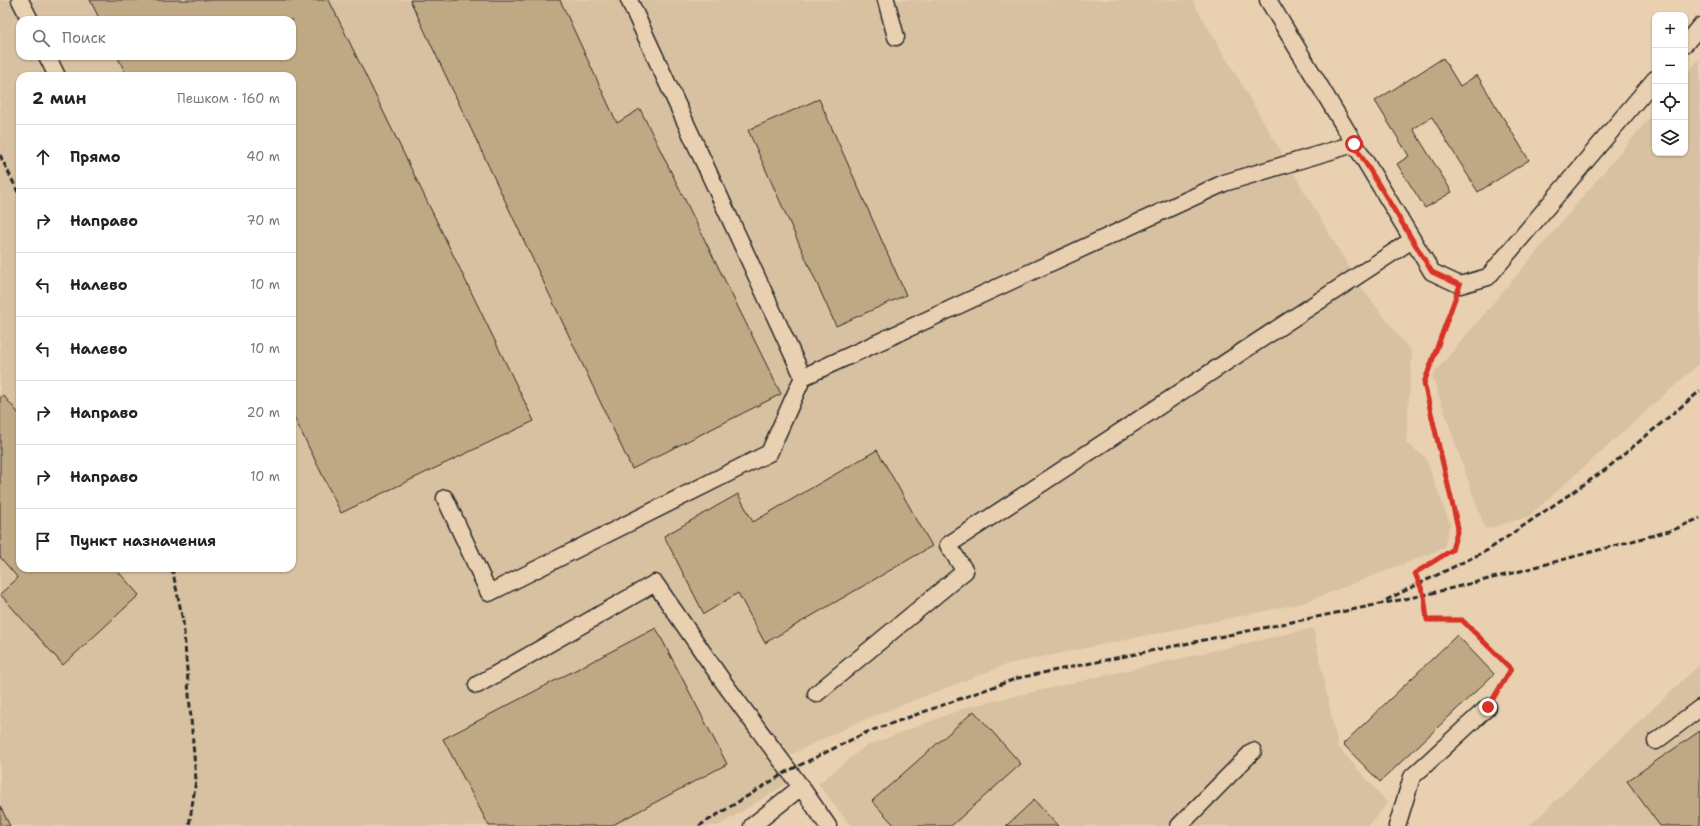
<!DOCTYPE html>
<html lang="ru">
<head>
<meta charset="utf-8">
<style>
	:root { --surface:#fff; --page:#f6f6f6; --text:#222; --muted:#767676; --line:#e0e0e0 }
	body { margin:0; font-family:"Shantell Sans",sans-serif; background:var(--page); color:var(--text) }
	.controls { position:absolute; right:12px; top:12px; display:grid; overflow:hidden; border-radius:8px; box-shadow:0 1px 3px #0004 }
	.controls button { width:36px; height:36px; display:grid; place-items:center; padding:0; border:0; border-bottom:1px solid var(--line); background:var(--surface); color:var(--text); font:20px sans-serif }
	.stop { position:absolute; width:12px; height:12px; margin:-9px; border:3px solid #d93025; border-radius:50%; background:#fff }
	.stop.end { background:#d93025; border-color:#fff; box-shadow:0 1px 4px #0008 }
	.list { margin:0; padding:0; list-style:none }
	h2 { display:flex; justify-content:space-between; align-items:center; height:52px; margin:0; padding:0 16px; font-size:17px }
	h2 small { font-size:13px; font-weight:400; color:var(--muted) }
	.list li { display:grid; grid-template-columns:26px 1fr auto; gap:12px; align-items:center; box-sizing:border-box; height:64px; padding:0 16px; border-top:1px solid var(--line) }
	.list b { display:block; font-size:15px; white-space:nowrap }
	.list em { font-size:13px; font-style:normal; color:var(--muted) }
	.icon { flex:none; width:22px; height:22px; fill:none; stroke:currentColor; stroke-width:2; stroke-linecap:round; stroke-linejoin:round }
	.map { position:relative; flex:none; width:1700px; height:826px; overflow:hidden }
	.search { position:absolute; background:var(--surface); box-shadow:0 1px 3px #0004; left:16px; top:16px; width:280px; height:44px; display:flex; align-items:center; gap:10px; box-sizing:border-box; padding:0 14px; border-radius:12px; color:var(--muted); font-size:15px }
	.panel { position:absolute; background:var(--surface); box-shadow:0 1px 3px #0004; left:16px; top:72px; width:280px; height:500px; border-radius:12px }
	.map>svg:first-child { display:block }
</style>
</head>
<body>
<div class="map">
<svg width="1700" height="826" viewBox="0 0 1700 826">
	<rect width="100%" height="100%" fill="#e8d0b0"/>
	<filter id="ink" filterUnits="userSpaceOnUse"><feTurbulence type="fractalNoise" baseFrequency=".025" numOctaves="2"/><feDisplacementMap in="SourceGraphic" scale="8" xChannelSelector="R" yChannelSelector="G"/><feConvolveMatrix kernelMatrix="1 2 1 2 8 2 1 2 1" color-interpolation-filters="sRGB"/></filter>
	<g filter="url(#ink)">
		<path fill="#d8c1a1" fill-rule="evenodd" d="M0,0H1192L1360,286L1412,353L1406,443L1425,457L1450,524L1444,548L1303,603L1008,664L858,722L782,759L796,778L718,826H0ZM20,20H292V56H20ZM20,76H292V568H20Z
			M1700,58V363L1528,517L1485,529L1432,376L1655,111V153H1685V75Z
			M1313,628L1338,747L1388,803L1368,826H851L818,784L864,747L967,707Z
			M1700,648V826H1529L1699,665Z"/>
		<path fill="#bfa984" stroke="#2b2b2b" d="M90,0H329L534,421L341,513L292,413V76H127L117,56H292V20H100Z
			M410,0H560L617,123L640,109L781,394L632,469Z
			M1443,58L1460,86L1477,75L1529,160L1478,192L1432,117L1413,129L1452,192L1425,208L1397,164L1409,156L1375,101Z
			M819,99L906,295L836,326L748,130Z
			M3,395L20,415V568H115L139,595L63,665L0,594L18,578L0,557V398Z
			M877,450L932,546L765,643L738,593L704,614L664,536L738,494L753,522Z
			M656,628L727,764L611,826H489L443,739Z
			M1457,635L1494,674L1380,782L1343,744Z
			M974,711L1021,764L951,826H895L872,801Z
			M1700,731V826H1660L1627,781Z
			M1034,800L1058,826H1006Z
			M0,806L10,826H0Z"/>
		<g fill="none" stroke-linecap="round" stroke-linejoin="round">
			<defs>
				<path id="service" d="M20,0L30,20
					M629,0L803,377
					M886,0L896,37
					M1268,0L1432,272L1460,285L1488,277L1655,79
					M1685,44L1700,26
					M47,56L57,76
					M445,498L489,593L769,453L803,377L1224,183L1354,144
					M477,685L655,583L724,683L801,787L828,826
					M816,694L965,571L948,545L1412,240
					M1656,741L1700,708
					M752,826L801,787
					M1179,826L1253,751
					M1397,826L1412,777L1488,707"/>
			</defs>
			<use href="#service" stroke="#2b2b2b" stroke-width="19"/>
			<path stroke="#2b2b2b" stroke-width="2.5" stroke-dasharray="3 3" stroke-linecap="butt" d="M1452,307L1424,383L1458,528L1452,550L1415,573L1424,595L1427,620H1462L1511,669L1499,688"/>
			<use href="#service" stroke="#e8d0b0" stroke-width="16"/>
			<path stroke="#2b2b2b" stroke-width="3" stroke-dasharray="6 3" stroke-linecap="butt" d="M0,155L20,196
				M172,568L183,621L196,780L189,826
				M1386,600L1488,550L1605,470L1700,391
				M699,826L788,771L865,733L1018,678L1424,595L1513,573L1673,530L1700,518"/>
		</g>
	</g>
	<g fill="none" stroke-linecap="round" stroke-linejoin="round" filter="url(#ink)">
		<path stroke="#d93025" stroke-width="5" d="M1354,144L1432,272L1460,285L1424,383L1458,528L1452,550L1415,573L1424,595L1427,620H1462L1511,669L1488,707"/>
	</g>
</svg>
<div class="controls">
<button>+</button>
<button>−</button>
<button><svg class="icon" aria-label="locate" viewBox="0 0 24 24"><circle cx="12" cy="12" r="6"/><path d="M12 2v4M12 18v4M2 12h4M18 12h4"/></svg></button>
<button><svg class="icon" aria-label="layers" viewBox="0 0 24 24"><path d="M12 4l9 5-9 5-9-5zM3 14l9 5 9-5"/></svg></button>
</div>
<div class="stop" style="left:1354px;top:144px"></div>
<div class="stop end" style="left:1488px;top:707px"></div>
<div class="search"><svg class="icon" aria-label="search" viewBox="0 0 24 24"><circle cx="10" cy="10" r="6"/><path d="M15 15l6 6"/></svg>Поиск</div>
<section class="panel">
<h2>2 мин<small>Пешком · 160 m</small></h2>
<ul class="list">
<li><svg class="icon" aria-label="ahead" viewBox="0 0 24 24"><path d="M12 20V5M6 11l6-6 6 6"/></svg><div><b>Прямо</b></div><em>40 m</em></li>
<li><svg class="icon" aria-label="right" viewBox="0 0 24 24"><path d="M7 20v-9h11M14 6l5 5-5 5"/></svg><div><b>Направо</b></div><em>70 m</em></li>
<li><svg class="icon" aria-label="left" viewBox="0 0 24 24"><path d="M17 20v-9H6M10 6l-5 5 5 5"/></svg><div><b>Налево</b></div><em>10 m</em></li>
<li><svg class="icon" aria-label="left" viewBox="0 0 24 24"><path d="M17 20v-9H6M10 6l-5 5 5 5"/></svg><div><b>Налево</b></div><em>10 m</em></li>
<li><svg class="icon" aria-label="right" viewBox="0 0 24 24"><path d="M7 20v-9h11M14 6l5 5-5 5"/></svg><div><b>Направо</b></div><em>20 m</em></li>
<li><svg class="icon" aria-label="right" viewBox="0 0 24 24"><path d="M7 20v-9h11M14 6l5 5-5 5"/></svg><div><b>Направо</b></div><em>10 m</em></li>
<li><svg class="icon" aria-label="arrive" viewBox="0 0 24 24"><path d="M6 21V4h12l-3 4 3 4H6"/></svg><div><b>Пункт назначения</b></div></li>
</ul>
</section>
</div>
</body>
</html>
